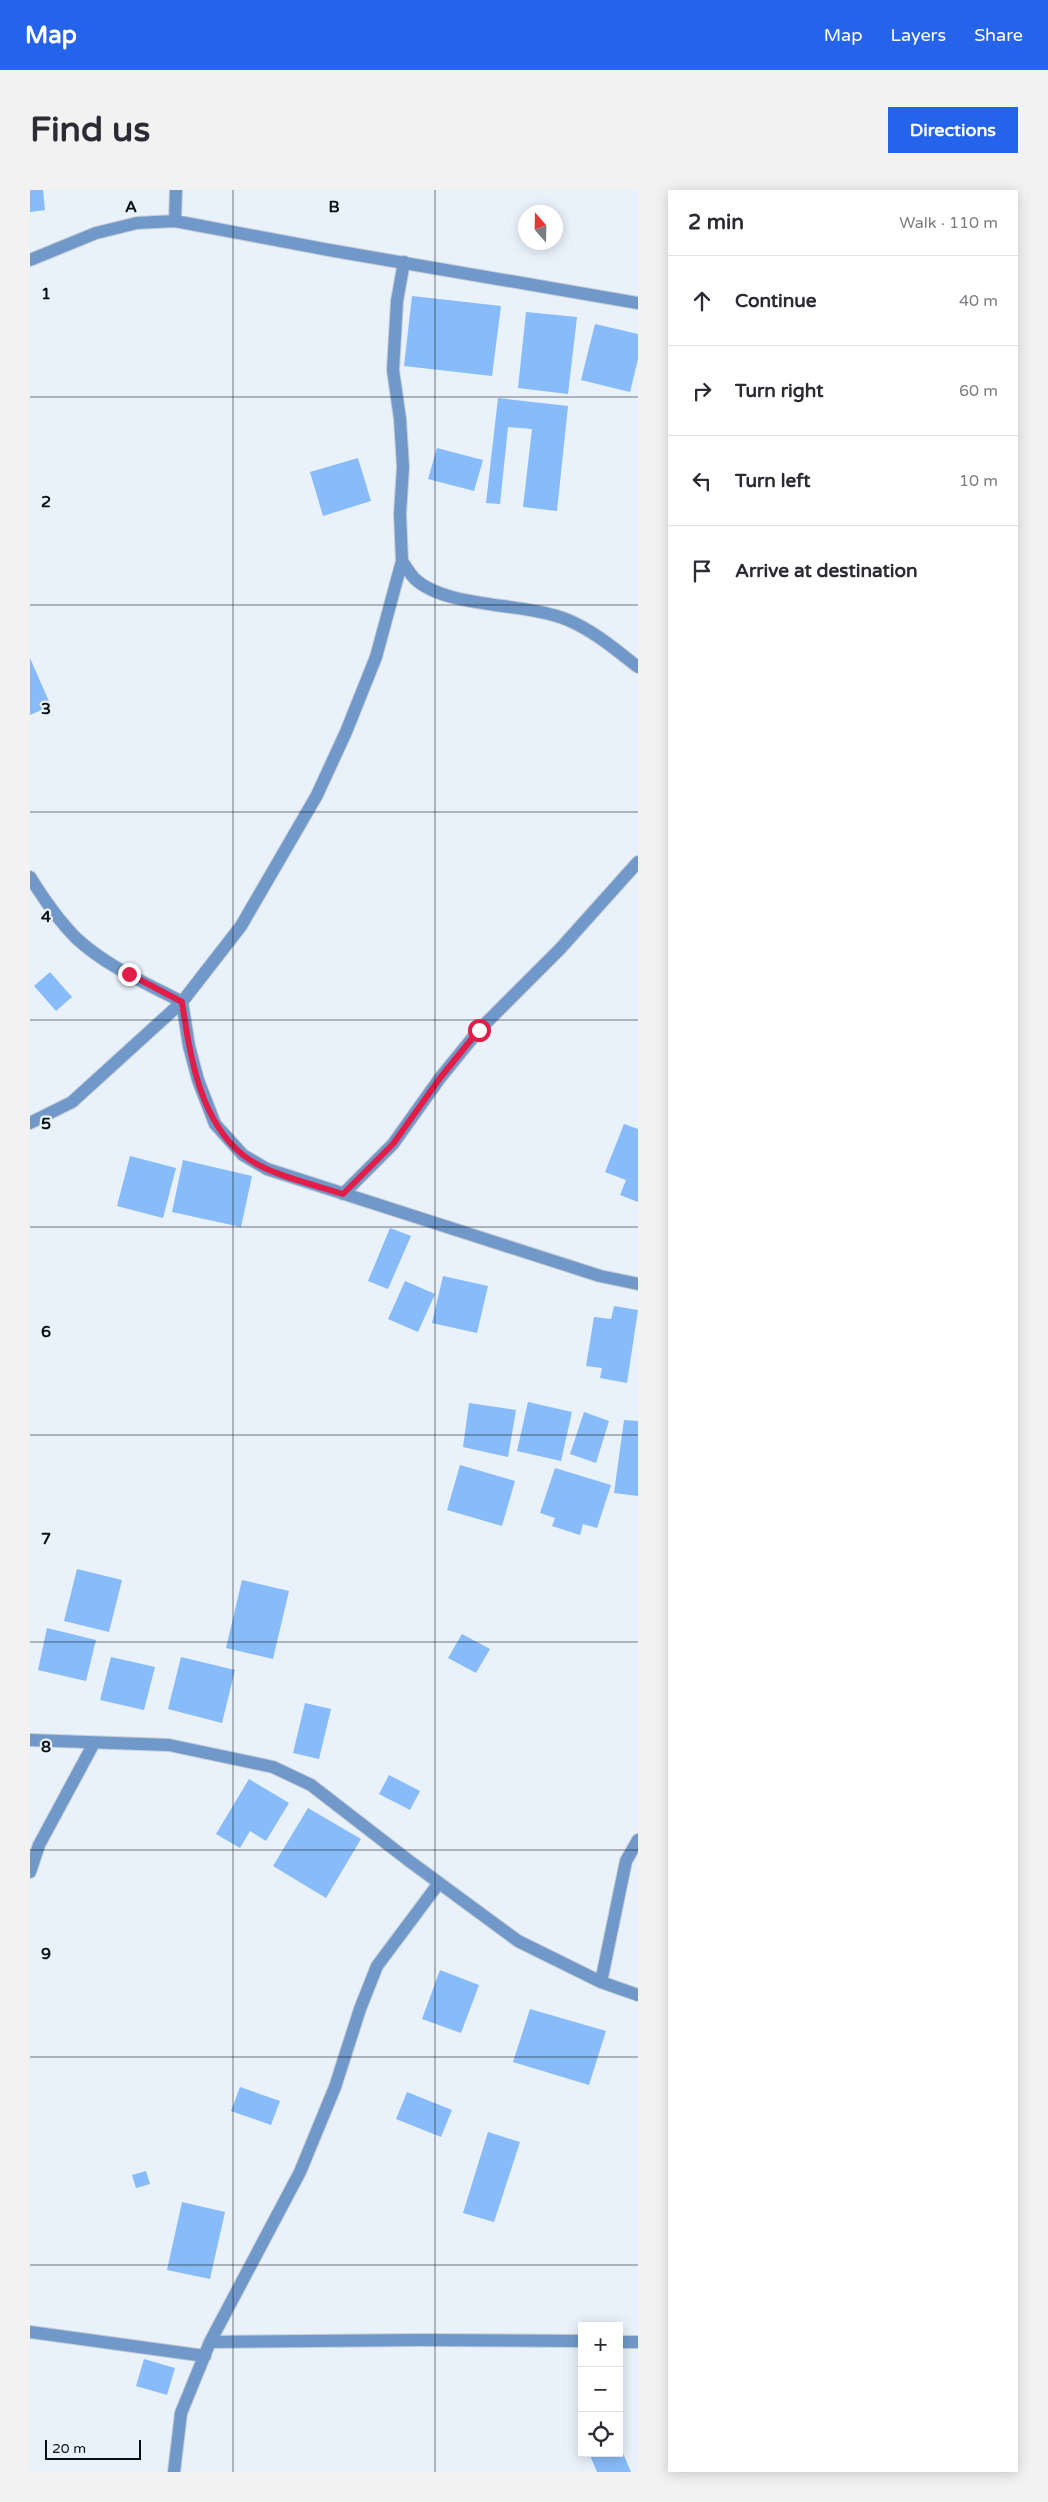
<!DOCTYPE html>
<html lang="en">
<head>
<meta charset="utf-8">
<style>
	:root { --surface:#fff; --page:#f2f2f3; --text:#2b2b33; --muted:#7c7c81; --line:#e1e1e2; --accent:#2563eb }
	body { margin:0; font-family:"Varela Round",sans-serif; background:var(--page); color:var(--text) }
	.controls { position:absolute; right:15px; bottom:15px; display:grid; overflow:hidden; border-radius:0px; box-shadow:0 2px 12px #0003 }
	.controls button { width:45px; height:45px; display:grid; place-items:center; padding:0; border:0; border-bottom:1px solid var(--line); background:var(--surface); color:var(--text); font:25px sans-serif }
	.compass { position:absolute; left:488px; top:15px; width:45px; height:45px; border-radius:50%; background:var(--surface); box-shadow:0 2px 12px #0003; rotate:340deg }
	.scale { position:absolute; left:15px; bottom:12px; width:96px; box-sizing:border-box; padding-left:5px; border:2px solid #080f17; border-top:0; font-size:14px; line-height:18px; white-space:nowrap; color:#080f17; -webkit-text-stroke:4px #e9f1fb; paint-order:stroke }
	.stop { position:absolute; width:15px; height:15px; margin:-11px; border:4px solid #e11d48; border-radius:50%; background:#fff }
	.stop.end { background:#e11d48; border-color:#fff; box-shadow:0 1px 5px #0008 }
	.list { margin:0; padding:0; list-style:none }
	h2 { display:flex; justify-content:space-between; align-items:center; height:65px; margin:0; padding:0 20px; font-size:21px }
	h2 small { font-size:16px; font-weight:400; color:var(--muted) }
	.list li { display:grid; grid-template-columns:32px 1fr auto; gap:15px; align-items:center; box-sizing:border-box; height:90px; padding:0 20px; border-top:1px solid var(--line) }
	.list b { display:block; font-size:19px; white-space:nowrap }
	.list em { font-size:16px; font-style:normal; color:var(--muted) }
	.icon { flex:none; width:28px; height:28px; fill:none; stroke:currentColor; stroke-width:2; stroke-linecap:round; stroke-linejoin:round }
	.map { position:relative; flex:none; width:608px; height:2282px; overflow:hidden; border-radius:0px }
	header { display:flex; align-items:center; gap:30px; box-sizing:border-box; height:70px; padding:0 25px; background:var(--accent); color:#fff }
	header strong { font-size:24px }
	nav { display:flex; gap:28px; margin-inline-start:auto; font-size:18px }
	.intro { display:flex; align-items:center; justify-content:space-between; box-sizing:border-box; height:120px; padding:0 30px }
	h1 { margin:0; font-size:35px }
	.button { padding:12px 22px; border-radius:0px; background:var(--accent); color:#fff; font-size:18px; font-weight:700 }
	main { display:flex; gap:30px; padding:0 30px }
	aside { flex:1; background:var(--surface); border-radius:0px; box-shadow:0 2px 12px #0003 }
	.map>svg:first-child { display:block }
</style>
</head>
<body>
<header>
<strong>Map</strong>
<nav><a>Map</a><a>Layers</a><a>Share</a></nav>
</header>
<div class="intro"><h1>Find us</h1><a class="button">Directions</a></div>
<main>
<div class="map">
<svg width="608" height="2282" viewBox="0 0 608 2282">
	<rect width="100%" height="100%" fill="#e9f1fb"/>
	<path fill="#88bbf9" d="M0,0H13L15,20L0,22Z
		M382,106L471,116L462,186L374,176Z
		M496,122L547,127L538,204L488,198Z
		M565,134L608,144V169L600,202L551,190Z
		M468,208L538,216L527,321L493,317L502,239L478,237L470,314L456,313Z
		M407,258L453,270L444,301L398,289Z
		M328,268L341,311L293,326L280,282Z
		M0,468L21,516L0,525Z
		M20,782L42,807L26,821L4,796Z
		M594,934L608,939V1012L590,1005L596,990L575,982Z
		M100,966L146,978L133,1028L87,1016Z
		M153,970L222,986L211,1037L142,1022Z
		M360,1038L381,1046L358,1099L338,1091Z
		M413,1086L458,1096L447,1143L402,1133Z
		M375,1091L405,1104L388,1142L358,1129Z
		M584,1116L608,1120L597,1193L570,1188L572,1178L556,1176L564,1127L581,1129Z
		M498,1212L542,1222L531,1271L487,1261Z
		M439,1213L486,1220L478,1267L433,1257Z
		M554,1222L579,1231L566,1273L540,1264Z
		M594,1230L608,1231V1306L584,1303Z
		M430,1275L485,1291L472,1336L417,1320Z
		M525,1278L581,1295L567,1338L553,1334L550,1345L522,1336L525,1328L510,1323Z
		M47,1379L92,1390L79,1442L34,1431Z
		M212,1390L259,1401L243,1469L196,1458Z
		M17,1438L66,1450L56,1491L8,1480Z
		M432,1444L460,1459L446,1483L418,1468Z
		M81,1467L125,1477L114,1520L70,1510Z
		M151,1467L205,1480L192,1533L138,1519Z
		M275,1513L301,1519L289,1569L263,1563Z
		M359,1585L390,1601L380,1620L349,1604Z
		M219,1589L259,1613L236,1651L220,1641L210,1658L186,1644Z
		M278,1618L331,1649L296,1708L243,1676Z
		M410,1780L449,1795L431,1843L392,1829Z
		M500,1819L576,1841L559,1895L483,1872Z
		M210,1897L250,1911L241,1935L201,1921Z
		M377,1902L422,1920L411,1947L366,1929Z
		M458,1942L490,1952L464,2032L433,2023Z
		M116,1981L120,1994L106,1998L102,1985Z
		M152,2012L195,2022L180,2089L137,2080Z
		M114,2169L145,2178L137,2205L106,2196Z
		M589,2254L601,2282H567L559,2263H589Z"/>
	<g fill="none" stroke-linecap="round" stroke-linejoin="round">
		<defs>
			<path id="minor" d="M145,31L146,0
				M0,70L66,43L107,33L145,31L299,60L608,113
				M372,371C376,377 380,384 385,389C417,419 497,412 538,430C564,441 586,460 608,477
				M0,687C13,708 28,730 46,748C76,776 116,793 152,812L159,856L168,890L185,934L213,965L237,979L570,1086L608,1094
				M0,933L42,912L152,812L211,736L287,605L316,542L346,467L372,371L370,324L373,277L370,229L363,180L367,111L374,72
				M313,1004L363,954L410,888L449,840L530,759L608,672
				M0,1550L139,1555L243,1577L281,1595L378,1670L488,1751L571,1792L608,1805
				M0,1682L9,1655L64,1553
				M571,1792L596,1671L608,1650
				M0,2142L175,2166
				M180,2152L389,2150L552,2151
				M589,2152H608
				M144,2282L151,2223L180,2152L270,1982L305,1897L330,1819L347,1776L409,1693"/>
		</defs>
		<use href="#minor" stroke="#c5cdd7" stroke-width="14"/>
		<use href="#minor" stroke="#7099ca" stroke-width="12"/>
	</g>
	<g fill="none" stroke-linecap="round" stroke-linejoin="round">
		<path stroke="#e11d48" stroke-width="6" d="M99,784L152,812C160,864 169,930 213,965C238,985 283,994 313,1004L363,954L410,888L449,840"/>
	</g>
	<path fill="none" stroke="#080f17" stroke-width="1" stroke-opacity="0.55" d="M203,0V2282M405,0V2282M0,207H608M0,415H608M0,622H608M0,830H608M0,1037H608M0,1245H608M0,1452H608M0,1660H608M0,1867H608M0,2075H608"/>
	<g font-size="16" text-anchor="middle" font-weight="bold" fill="#080f17" stroke="#e9f1fb" stroke-width="4.5" stroke-linejoin="round" paint-order="stroke">
		<text x="101" y="22">A</text>
		<text x="304" y="22">B</text>
		<text x="16" y="109">1</text>
		<text x="16" y="317">2</text>
		<text x="16" y="524">3</text>
		<text x="16" y="732">4</text>
		<text x="16" y="939">5</text>
		<text x="16" y="1147">6</text>
		<text x="16" y="1354">7</text>
		<text x="16" y="1562">8</text>
		<text x="16" y="1769">9</text>
	</g>
</svg>
<div class="controls">
<button>+</button>
<button>−</button>
<button><svg class="icon" aria-label="locate" viewBox="0 0 24 24"><circle cx="12" cy="12" r="6"/><path d="M12 2v4M12 18v4M2 12h4M18 12h4"/></svg></button>
</div>
<svg class="compass" viewBox="-18 -18 36 36"><path d="M0-13l5 13h-10z" fill="#e53935"/><path d="M0 13l5-13h-10z" fill="#7c7c81"/></svg>
<div class="scale">20 m</div>
<div class="stop" style="left:449px;top:840px"></div>
<div class="stop end" style="left:99px;top:784px"></div>
</div>
<aside>
<h2>2 min<small>Walk · 110 m</small></h2>
<ul class="list">
<li><svg class="icon" aria-label="ahead" viewBox="0 0 24 24"><path d="M12 20V5M6 11l6-6 6 6"/></svg><div><b>Continue</b></div><em>40 m</em></li>
<li><svg class="icon" aria-label="right" viewBox="0 0 24 24"><path d="M7 20v-9h11M14 6l5 5-5 5"/></svg><div><b>Turn right</b></div><em>60 m</em></li>
<li><svg class="icon" aria-label="left" viewBox="0 0 24 24"><path d="M17 20v-9H6M10 6l-5 5 5 5"/></svg><div><b>Turn left</b></div><em>10 m</em></li>
<li><svg class="icon" aria-label="arrive" viewBox="0 0 24 24"><path d="M6 21V4h12l-3 4 3 4H6"/></svg><div><b>Arrive at destination</b></div></li>
</ul>
</aside>
</main>
</body>
</html>
